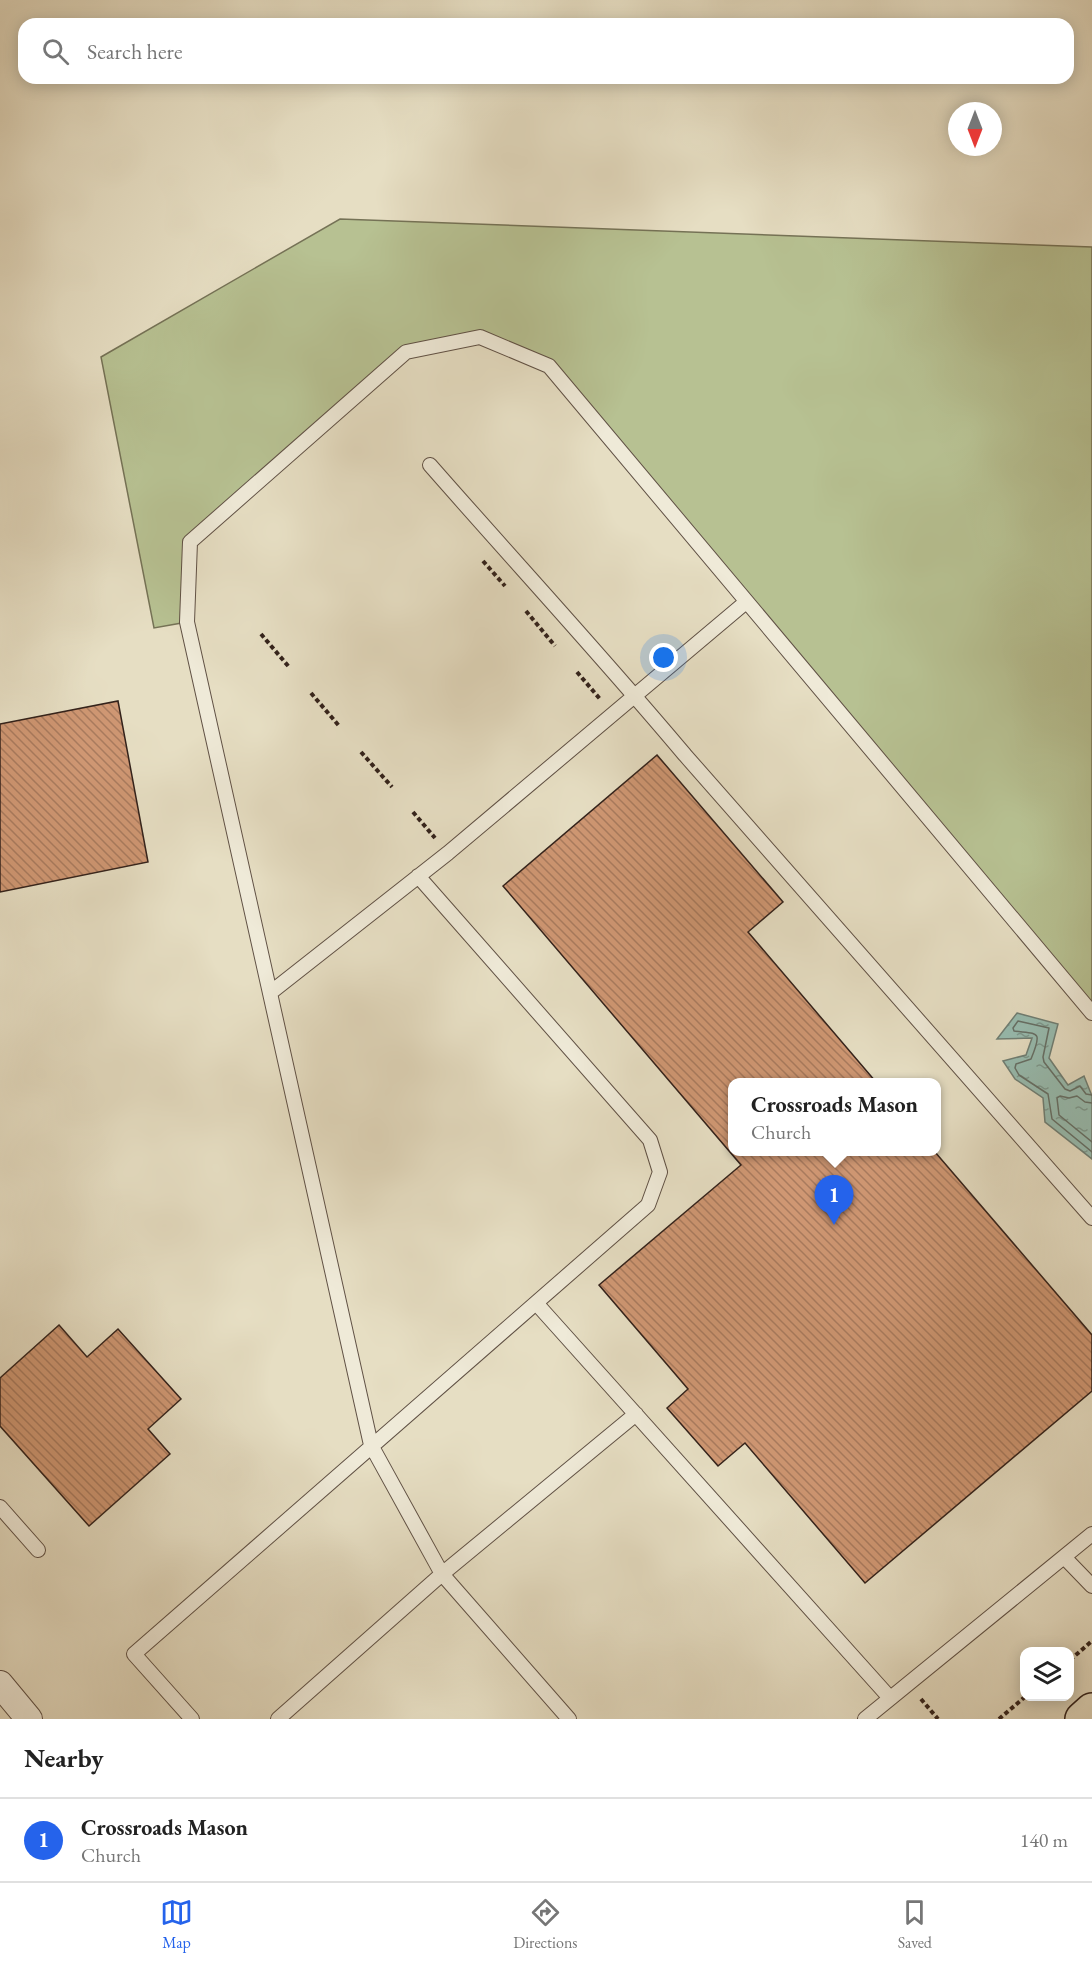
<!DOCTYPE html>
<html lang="en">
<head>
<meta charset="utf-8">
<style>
	:root { --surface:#fff; --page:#f2f2f2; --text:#222; --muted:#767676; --line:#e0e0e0; --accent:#2563eb }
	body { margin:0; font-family:"EB Garamond",serif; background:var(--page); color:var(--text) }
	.controls { position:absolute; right:18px; bottom:18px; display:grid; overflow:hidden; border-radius:12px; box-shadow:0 3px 15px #0003 }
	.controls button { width:54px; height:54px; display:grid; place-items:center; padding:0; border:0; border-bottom:2px solid var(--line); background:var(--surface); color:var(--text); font:30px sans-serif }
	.compass { position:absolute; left:948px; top:102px; width:54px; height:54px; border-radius:50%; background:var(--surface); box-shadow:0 3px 15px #0003; rotate:180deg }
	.you { position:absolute; left:664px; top:658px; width:21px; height:21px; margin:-15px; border:4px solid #fff; border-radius:50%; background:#1a73e8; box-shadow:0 0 0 9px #1a73e833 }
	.badge { display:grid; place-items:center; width:39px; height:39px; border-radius:50%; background:var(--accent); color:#fff; font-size:20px; font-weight:700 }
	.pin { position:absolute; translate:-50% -50px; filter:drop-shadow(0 2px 3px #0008) }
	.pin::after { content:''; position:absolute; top:32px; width:21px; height:18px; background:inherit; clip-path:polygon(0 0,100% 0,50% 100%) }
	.popup { position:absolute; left:728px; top:1078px; width:213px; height:78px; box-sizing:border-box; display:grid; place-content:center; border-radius:12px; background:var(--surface); filter:drop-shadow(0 2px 4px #0005); font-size:20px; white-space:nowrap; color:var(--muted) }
	.popup b { font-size:22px; color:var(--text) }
	.popup::after { content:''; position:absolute; left:50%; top:100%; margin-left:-12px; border:12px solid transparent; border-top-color:var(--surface) }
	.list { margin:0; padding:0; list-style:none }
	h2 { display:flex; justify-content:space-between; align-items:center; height:78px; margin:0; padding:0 24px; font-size:26px }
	h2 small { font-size:20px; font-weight:400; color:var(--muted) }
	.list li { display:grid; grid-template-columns:39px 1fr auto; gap:18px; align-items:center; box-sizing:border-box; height:84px; padding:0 24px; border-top:2px solid var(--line) }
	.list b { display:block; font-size:22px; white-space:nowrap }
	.list p { margin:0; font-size:20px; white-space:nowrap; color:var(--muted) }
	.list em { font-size:20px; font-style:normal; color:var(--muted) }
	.icon { flex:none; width:33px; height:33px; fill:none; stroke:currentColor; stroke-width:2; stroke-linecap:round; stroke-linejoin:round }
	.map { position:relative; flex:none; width:1092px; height:1719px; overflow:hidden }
	.search { position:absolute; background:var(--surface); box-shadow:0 3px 15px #0003; left:18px; right:18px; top:18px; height:66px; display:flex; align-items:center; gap:15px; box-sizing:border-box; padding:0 21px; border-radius:18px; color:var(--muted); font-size:22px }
	.sheet { height:162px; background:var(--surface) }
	nav { display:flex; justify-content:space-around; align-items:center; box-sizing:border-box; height:84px; border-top:2px solid var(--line); background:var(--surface); font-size:16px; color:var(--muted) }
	nav a { display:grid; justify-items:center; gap:3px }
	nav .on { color:var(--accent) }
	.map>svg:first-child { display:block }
</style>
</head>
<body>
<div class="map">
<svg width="1092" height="1719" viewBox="0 0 1092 1719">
	<defs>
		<pattern id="water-ripples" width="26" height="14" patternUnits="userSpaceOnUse" patternTransform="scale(1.5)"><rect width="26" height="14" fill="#97bcb0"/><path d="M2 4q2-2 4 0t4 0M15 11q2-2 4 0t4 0" fill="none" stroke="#7c988e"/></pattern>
		<pattern id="building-back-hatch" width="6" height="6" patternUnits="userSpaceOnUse" patternTransform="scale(1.5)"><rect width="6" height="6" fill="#cf9773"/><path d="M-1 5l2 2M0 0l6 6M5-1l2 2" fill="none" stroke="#a97b5e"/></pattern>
	</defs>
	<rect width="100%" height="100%" fill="#e6dec3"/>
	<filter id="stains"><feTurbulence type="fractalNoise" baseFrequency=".00333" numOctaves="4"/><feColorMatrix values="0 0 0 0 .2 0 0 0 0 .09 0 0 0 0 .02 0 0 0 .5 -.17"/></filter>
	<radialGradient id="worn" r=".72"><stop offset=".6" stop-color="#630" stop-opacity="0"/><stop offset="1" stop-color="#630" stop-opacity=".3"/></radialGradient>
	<path fill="#b7c192" stroke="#757256" stroke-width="1.5" d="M340,219L1092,247V1013L549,366L480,337L406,352L190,542L187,622L154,628L101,357Z"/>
	<path fill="url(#water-ripples)" stroke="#6f7e74" stroke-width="1.5" d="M1017,1013L1058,1024L1049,1058L1068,1085L1084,1076L1092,1096V1159L1045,1122L1043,1098L1015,1079L1003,1061L1026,1055L1032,1038L997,1039Z"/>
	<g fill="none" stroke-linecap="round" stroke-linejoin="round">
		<path stroke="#656f66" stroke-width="1.5" d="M1092,1095L1086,1094L1080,1086L1070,1091L1065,1089L1044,1062L1043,1057L1049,1028L1018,1021L1013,1028L1014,1031C1038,1034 1043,1030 1031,1059L1016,1064L1015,1068L1019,1075L1048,1094L1052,1119L1092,1152
			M1092,1103L1085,1102L1077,1096L1069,1098L1060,1096L1057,1098L1059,1115L1092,1142"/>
	</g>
	<path fill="url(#building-back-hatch)" stroke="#33221b" stroke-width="1.5" d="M118,701L148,862L0,892V724Z
		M657,755L783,902L748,932L876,1082H732V1152H935L1092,1335V1391L865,1583L745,1443L718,1466L667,1408L688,1389L599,1285L741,1165L503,886Z
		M59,1325L87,1357L118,1329L181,1399L148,1429L170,1454L89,1526L0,1426V1378Z"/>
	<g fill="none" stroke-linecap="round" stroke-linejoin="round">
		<defs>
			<path id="service" d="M430,465C515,562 602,656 685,755L1092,1218
				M270,993L448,853L746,602
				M536,1303L890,1698
				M0,1507L38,1550
				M1064,1557L1092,1586
				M192,1719L134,1654L648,1205L660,1172L650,1140L418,876
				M278,1719L442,1574L636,1414
				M569,1719L442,1574L371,1445L187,622L190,542L406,352L480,337L549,366L1092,1013
				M865,1719L1092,1534"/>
			<path id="minor" d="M0,1684L29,1719"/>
			<path id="primary" d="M1082,1719L1092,1710"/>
		</defs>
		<use href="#service" stroke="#605145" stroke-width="16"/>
		<use href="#minor" stroke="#605145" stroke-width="28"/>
		<use href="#primary" stroke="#33221b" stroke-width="36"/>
		<path stroke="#33221b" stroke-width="4" stroke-dasharray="4.5 3" stroke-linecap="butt" d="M483,561L505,586
			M526,611L555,646
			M261,634L289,667
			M577,672L600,699
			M311,693L340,727
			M361,752L392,787
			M413,812L435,838
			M1070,1660L1092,1641
			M921,1699L938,1719
			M999,1719L1026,1696"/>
		<use href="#service" stroke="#efead8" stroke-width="14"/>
		<use href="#minor" stroke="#efead8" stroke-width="26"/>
		<use href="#primary" stroke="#e6dec3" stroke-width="33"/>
	</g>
	<rect width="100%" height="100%" filter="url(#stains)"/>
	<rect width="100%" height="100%" fill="url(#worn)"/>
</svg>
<div class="controls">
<button><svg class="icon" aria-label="layers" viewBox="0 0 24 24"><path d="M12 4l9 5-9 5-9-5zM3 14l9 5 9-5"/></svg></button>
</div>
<svg class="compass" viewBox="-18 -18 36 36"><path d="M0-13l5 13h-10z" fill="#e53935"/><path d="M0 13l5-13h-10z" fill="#767676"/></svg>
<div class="you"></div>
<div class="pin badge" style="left:834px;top:1225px">1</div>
<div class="popup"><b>Crossroads Mason</b>Church</div>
<div class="search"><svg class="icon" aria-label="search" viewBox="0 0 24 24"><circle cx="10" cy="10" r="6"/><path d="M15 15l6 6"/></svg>Search here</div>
</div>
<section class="sheet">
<h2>Nearby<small></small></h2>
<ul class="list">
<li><span class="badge">1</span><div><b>Crossroads Mason</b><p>Church</p></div><em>140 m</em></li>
</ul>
</section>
<nav>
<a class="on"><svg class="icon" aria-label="map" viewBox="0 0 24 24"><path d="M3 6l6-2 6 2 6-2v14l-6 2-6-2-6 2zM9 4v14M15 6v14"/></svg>Map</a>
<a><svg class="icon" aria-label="directions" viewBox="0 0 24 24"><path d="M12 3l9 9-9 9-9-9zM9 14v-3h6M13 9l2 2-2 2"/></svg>Directions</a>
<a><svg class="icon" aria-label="saved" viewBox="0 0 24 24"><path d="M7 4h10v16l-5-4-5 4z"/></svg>Saved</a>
</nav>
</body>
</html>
